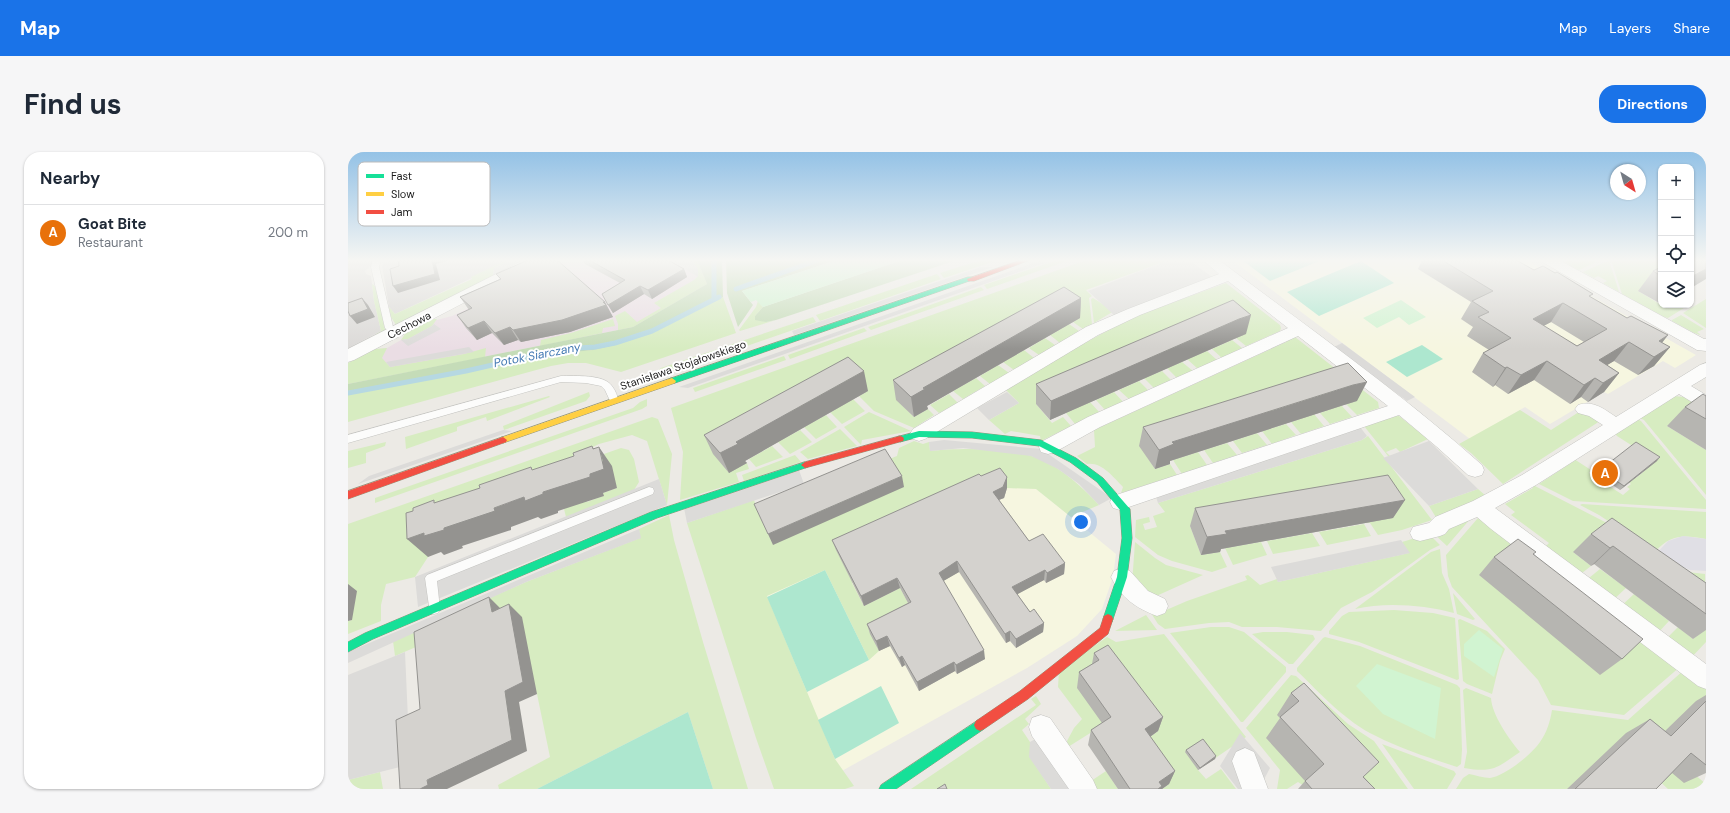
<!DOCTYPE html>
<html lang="en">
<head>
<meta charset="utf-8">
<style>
	:root { --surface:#fff; --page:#f6f6f7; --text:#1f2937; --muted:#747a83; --line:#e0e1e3; --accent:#1a73e8 }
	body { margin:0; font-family:"DM Sans",sans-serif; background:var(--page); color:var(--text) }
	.controls { position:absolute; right:12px; top:12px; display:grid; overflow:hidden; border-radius:8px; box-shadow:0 1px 3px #0004 }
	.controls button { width:36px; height:36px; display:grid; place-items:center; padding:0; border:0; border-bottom:1px solid var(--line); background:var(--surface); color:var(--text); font:20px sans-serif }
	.compass { position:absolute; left:1262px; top:12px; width:36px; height:36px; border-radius:50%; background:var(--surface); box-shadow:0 1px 3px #0004; rotate:143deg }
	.you { position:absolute; left:733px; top:370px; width:14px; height:14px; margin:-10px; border:3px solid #fff; border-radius:50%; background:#1a73e8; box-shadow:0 0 0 6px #1a73e833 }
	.badge { display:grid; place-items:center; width:26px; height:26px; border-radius:50%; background:var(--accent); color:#fff; font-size:13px; font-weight:700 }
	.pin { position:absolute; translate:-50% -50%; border:2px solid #fff; box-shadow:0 1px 4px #0006 }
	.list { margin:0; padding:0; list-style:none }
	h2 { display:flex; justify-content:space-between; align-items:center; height:52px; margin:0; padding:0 16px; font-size:17px }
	h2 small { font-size:13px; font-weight:400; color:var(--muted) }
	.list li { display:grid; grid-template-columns:26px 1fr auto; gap:12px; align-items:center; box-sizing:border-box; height:56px; padding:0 16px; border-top:1px solid var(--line) }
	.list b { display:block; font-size:15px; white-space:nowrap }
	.list p { margin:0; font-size:13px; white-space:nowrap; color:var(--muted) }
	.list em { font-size:13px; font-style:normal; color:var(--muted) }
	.icon { flex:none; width:22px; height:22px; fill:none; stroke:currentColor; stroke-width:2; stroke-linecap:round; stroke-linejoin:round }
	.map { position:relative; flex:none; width:1358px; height:637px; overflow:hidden; border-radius:16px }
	header { display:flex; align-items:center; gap:24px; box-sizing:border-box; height:56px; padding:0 20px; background:var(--accent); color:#fff }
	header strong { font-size:19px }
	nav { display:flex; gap:22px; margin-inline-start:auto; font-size:14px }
	.intro { display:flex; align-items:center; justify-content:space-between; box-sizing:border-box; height:96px; padding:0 24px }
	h1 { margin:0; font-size:28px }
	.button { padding:10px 18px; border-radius:16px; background:var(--accent); color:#fff; font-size:14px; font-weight:700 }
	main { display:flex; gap:24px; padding:0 24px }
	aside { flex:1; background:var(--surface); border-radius:16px; box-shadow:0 1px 3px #0004 }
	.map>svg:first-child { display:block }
</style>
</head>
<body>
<header>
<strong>Map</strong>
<nav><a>Map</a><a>Layers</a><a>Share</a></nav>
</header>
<div class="intro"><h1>Find us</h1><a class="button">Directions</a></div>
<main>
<aside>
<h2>Nearby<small></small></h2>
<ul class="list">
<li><span class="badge" style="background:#e8710a">A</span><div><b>Goat Bite</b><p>Restaurant</p></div><em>200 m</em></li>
</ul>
</aside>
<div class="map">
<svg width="1358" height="637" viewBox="0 0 1358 637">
	<rect width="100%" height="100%" fill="#eceae5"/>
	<path fill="#dbd9d7" d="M0,108H24L25,112L17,119L18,122L23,124L26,149L33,179L0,196Z
		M40,108H159L124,125V126L47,162L41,155L34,113Z"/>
	<path fill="#eadde4" d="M201,108H349L359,132L285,175L0,232L31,197L39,196L53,188L56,184L85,169L104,164L117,158Z"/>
	<path fill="#f6f6e0" d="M884,108H1179L1348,203L1327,216L1315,209L1260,242L1256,240L1202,272L1177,255L1122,287Z
		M658,312L768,402L765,425L754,457L729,484L679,516L483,625L399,427Z"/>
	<path fill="#d7ecc1" d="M159,108H162L146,116L145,124L48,173L43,165L41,155L47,162L124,127L123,125Z
		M344,108H349L359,132L285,175L270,178V172L267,164L277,159L289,170L313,156L306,151L346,128L350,124V117Z
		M633,108H650L596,126L592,121Z
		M709,108H722L639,137L636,133Z
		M738,108H821L738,138L744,144L741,146L744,172L735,177L725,170L732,165L549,248L566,265L580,257L586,263L566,276L526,259L511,244L520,239L366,302L381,320L399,311L401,317L388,321L391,330L332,348L335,300L323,256Z
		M1212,108H1226L1231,110C1237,107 1242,106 1248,110L1231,118Z
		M1261,108L1271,140L1255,131L1259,129L1250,124L1246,126L1235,120Z
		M1263,108H1313V126L1290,139L1315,154L1331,153L1336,156L1320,166L1316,165L1274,142Z
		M589,122L593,127L472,169L468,163Z
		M878,131L932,173L933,176L932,179L898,194L888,186L688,252L704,271L715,265L723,274L693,289L692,284L663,279L657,282L641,268L671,251L658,238L733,193L785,165Z
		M24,132L28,135L37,177V179L30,184L28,182L33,179L26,149Z
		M633,135L636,138L523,178L520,175Z
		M375,145L388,181L273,220L238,211H220L203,214L0,270V239L215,201C225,200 235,199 245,198C291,190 334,165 375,145Z
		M745,146L766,159L746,171L743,147Z
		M1358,147V176L1335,161Z
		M410,149L415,155L407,164L418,170L428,168L392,179L391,178L408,155Z
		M1333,163L1356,177L1349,180L1353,183L1346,181L1324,169V168Z
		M465,165L468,170L312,224L310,219L313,216Z
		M85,167H89L84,174L60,187L53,188L57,182Z
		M265,167L267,174L255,176L254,181L192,194L193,188L223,181Z
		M721,172L731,179L712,191L702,183Z
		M516,176L519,179L442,207L440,203Z
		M947,185L1030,250L1031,256L1009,263L998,252L1008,249L792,294L807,317L822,312L829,323L773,341L775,335C765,325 754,310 739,312L729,304L747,295L746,278L938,190L936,187Z
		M697,186L707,193L691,203L681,196Z
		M884,188L894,196L874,206L864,197Z
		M39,196L34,206L42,215L116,202L138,196L137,205L0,232V211L27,197Z
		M676,198L686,206L666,218L655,210Z
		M859,199L869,208L850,217L839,207Z
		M436,204L438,208L347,240L345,236Z
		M834,210L845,219L829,226L819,216Z
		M650,213L661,221L642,232L632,224Z
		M814,219L824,229L807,237L796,226Z
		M628,226L637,234L615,247L605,239Z
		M791,229L801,239L782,248L771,238Z
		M241,240L242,244L238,249L156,278L155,274Z
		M766,240L776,251L758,259L748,248Z
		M601,242L610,251L591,261L582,253Z
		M201,244L202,245L139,269L138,265L109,275V279L58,297L57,285Z
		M1325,244L1336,245L1348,251L1319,274L1358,298V343L1296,268L1292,266Z
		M299,247V254L294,257L27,351V346L285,256L292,250Z
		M505,247L517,259L494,272L482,260Z
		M742,250L752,261L727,272L718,261Z
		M993,253L1004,265L982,272L972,261Z
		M1172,258L1203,278L1234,258L1252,269L1155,332L1123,301L1111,292Z
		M521,260L563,279L514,288L513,293L496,275Z
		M966,262L976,274L953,282L943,270Z
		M478,263L489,275L468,287L456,275Z
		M1047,264H1051L1080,287L1052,300L1048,296L1038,300L1042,304H1040L1016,274Z
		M304,265L310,267L324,302L319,353L299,289L284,283L251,292L217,309L80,405L67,425L38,432L33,453V469L0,482V469L4,468L0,441V372Z
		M1289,267L1293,269L1358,348V357L1225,349L1191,332L1226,309V307L1243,318L1241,321L1275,343L1282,337L1279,335L1283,332L1278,327L1283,323L1288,326L1308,309L1269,284L1267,281Z
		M938,272L948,283L924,292L914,279Z
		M492,277L509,294L460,307L452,300Z
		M452,278L464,290L442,302L430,290Z
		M909,281L919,293L894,301L885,289Z
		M1020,284L1084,368L1054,378L1030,383L1022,371L842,374L853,403L872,400L879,415L864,420L824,409L810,403L787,385L788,368L801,365L802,370L795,372L797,378L809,375L805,364L817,360L810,351L1014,288Z
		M566,289L575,292L581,290L582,299C612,296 666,295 694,308C716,318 734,335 751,353L723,365L688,337L659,336L652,327L540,414L504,431L516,454L552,436L565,460L523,481L531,499L521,508L477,418L419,444L487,607L506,634L497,637H426L408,586L339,371L406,348L411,363L425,392L539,308L549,304L551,296Z
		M38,290L37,294L18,301V311L0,316V299Z
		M879,291L889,303L865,311L856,298Z
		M424,294L435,305L408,315L401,307Z
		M273,296L281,298L286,307L291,330L286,338L218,365L216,357L238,347L239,350L255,344V341L269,336L257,313L239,320L253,303Z
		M850,300L859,313L834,322L825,308Z
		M447,303L453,310L396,329L394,323Z
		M1185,333L1257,370L1296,398L1340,420L1357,422L1358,465L1225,400L1243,414L1229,425L1196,396L1201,391L1163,363L1167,360L1157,352L1185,336Z
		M1130,337L1138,344L1089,367L1081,354Z
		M1234,352L1358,360V387C1336,383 1323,382 1307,400L1251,363L1232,353Z
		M321,363L326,388L355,490L400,637H365L340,560L189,637H151L150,633L202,605L189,542L154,458L47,504L45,489L178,430L292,386L291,377Z
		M1123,366L1099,394L1085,381Z
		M1130,366L1333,514L1276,563L1203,553L1190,528L1104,435L1100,424L1098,403Z
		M1016,372L1023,384L979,393L971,380Z
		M964,381L972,394L925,402L919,389Z
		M1081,382L1092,393L1082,398L1024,440L993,456L973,479L929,475H894L881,470L861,471L817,477L810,472L803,461L809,462L839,449L899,428L897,424L900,423L912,433L929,427L930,430L1061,401L1054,390Z
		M787,390L807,406L818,413L855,423L806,445L784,432Z
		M913,390L919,403L885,413L877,396Z
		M1092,397L1094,421L1101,437L1106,461C1075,453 1038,450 1007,457L1083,400Z
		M1252,417L1278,436L1263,450L1236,430Z
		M1105,441L1127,467L1125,468L1109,462Z
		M1286,442L1321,469L1308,483L1271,456Z
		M1046,458L1085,461L1107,466L1111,527L1109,528L1011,490L981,482V479L994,464L1001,460Z
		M798,463L809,478L767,479Z
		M1112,467L1139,479L1157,497L1152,509L1144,542L1119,532L1115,529L1110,468Z
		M863,475H881L896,480L938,515V520L895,570H893L822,481Z
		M1330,475L1345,487L1358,475V490L1341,508L1316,489Z
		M915,480H939L965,483L967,487L945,512H941L904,482Z
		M816,482L898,585L850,618L858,627L873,617L888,637H814L821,632L792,592L810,579L755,573L720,595L719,589L726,576L734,567L710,535L711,519L759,485L768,490Z
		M977,485L1012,494L1109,533L1112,536L1114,598L1113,612L1109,615C1082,606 1053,597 1028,584C998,570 973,542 949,519V516L975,486Z
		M1337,517L1358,533V556L1298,598L1219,637H1108L1115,626L1121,622C1127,623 1136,626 1142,626C1157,624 1184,602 1192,590C1199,580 1202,570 1204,558L1280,568Z
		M943,523L948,524L1000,572L1026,589L1060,637H1003L939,574L964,636L956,634L950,630L939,637H929L932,618L898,576Z
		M1118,536L1143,546C1144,563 1161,587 1172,600C1149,616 1145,621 1116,616L1119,600L1115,538Z
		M688,544L693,552L677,567L681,572L674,578L682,590V605L703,637H563L688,553L683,547Z
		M1034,592L1106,619L1108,622L1099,637H1066Z
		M1317,615L1346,622L1358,632V637H1320L1307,625Z
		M758,619L770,637H749L743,629Z
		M32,620L35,637H0V628Z"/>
	<path fill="#c5dcb8" d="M349,108H374L375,145C334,165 291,190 245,198C235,199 225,200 215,201L0,239V232L285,175L359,132Z
		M378,108H489L394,139L405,153L390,175L379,141Z
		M554,108H609L428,168L418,170L407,168V164L415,155Z"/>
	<path fill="#d1f4d1" d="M489,108H554L415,155L408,148L403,150L394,139Z
		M1053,148L1078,165L1061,173L1051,165L1029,176L1015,166Z
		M1131,478L1155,497L1146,525L1116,504V492Z
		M1029,512L1093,536L1087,587L1035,562L1008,534Z"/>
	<path fill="#ade7cf" d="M894,108H974L922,129Z
		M1013,109L1046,131L971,164L939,140Z
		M1074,193L1095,207L1059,225L1038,210Z
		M477,418L521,508L459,540L419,445Z
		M533,534L551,571L487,607L470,568Z
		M340,560L365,637H189Z"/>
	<path fill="#dcdbd9" d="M162,108H178L145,124L146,116Z
		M329,108H344L350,117V125L324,109Z
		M694,108H705L340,236L331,235Z
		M822,108H841L864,125L767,164L740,139Z
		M633,115H645L446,183L444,179Z
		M86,172L93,177L60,194L53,188L60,187L84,174Z
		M994,191L1067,245L1059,249L986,195Z
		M121,195L126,200L42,215L38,210Z
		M659,240L671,251L641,268L629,256Z
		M1012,275L1019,284L1014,288L810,351L808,345Z
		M155,278L164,279L10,332L21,324Z
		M596,288L693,297L764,346L751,353L731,332L710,317L683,304L615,296L582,299L581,290Z
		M1081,289L1130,337L1081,354L1035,306Z
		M451,318L456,332L339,371L336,356Z
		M311,327L319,353L70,455L67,425Z
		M291,377L293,386L178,430L0,511V500Z
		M1053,388L1062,401L930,430L923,415Z
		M57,500L60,568L68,611L0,628V523Z
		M892,581L922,616L911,637H890L872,614Z
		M689,586L725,637H703L681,605L682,590Z"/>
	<path fill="#e0dfe5" d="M1335,384L1358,387V419L1342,418L1321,409L1309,401L1320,389Z"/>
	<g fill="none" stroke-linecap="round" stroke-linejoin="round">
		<path stroke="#b6d8e2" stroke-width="5" d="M366,108V147
			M388,137L470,108
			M0,241L118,219L215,197L247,195L267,191L304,179L371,145"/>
		<defs>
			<path id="lane" d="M25,108H33L31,115L45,175L50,180L49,182H43L37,176L23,115Z
				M213,224C227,224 256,222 264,234C268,239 269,244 271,249L269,251H263L257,238L253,234L238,231L213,230L0,291V283Z
				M301,335L305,336L306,339L305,342L89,429L92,457L90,461L86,462L82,461L77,426L79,423Z"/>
			<path id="street" d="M176,108H194L192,111L6,208L0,210V197Z
				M855,108H871C959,175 1051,239 1134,313L1136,318L1134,323L1127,325L1120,323L1089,295L1051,263L772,358L765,356L762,350L765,344L1040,254L950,184L752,275L707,300L700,302L693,300L691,295L693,290L740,265L940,176L880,129L792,163L750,183L577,287L571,289L565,287L562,282L565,277L738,175L780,157L871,122Z
				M1194,108H1211L1356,187H1358V199L1349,198L1196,111Z
				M1358,211V225L1343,234L1358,243V257L1352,255L1331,242L1188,333L1147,356L1358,512V537L1350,534L1143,377L1129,365L1101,377L1097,382L1092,384L1072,389L1065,387L1062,381L1065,375L1081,371L1087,365L1125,349L1174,323L1255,273L1241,264L1230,261L1227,257L1230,253C1245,248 1256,257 1268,265L1352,213Z
				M774,416L782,419L800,439L817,447L820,454L817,461L809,464C788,456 773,446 763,425L766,419Z
				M693,563L702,566L745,628L749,637H721L684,584L681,575L684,566Z
				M897,596L906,600L920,637H894L884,609L888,600Z"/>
			<path id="fast" d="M620,125H626L627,127L327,231H321L320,229L321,227Z
				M571,279L624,280L693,288L728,306L755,326L782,357L784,386L779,425L764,470L760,472L756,470L755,467L769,425L774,386L772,358L749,330L722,310L691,294L624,286L571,285L552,290L548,287L549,285Z
				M457,310L461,313L460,315L309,366L25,487L0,500V490L17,481L303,360Z
				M632,567L636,569L638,573L636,577L548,637H531L533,633Z"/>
			<path id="slow" d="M324,226L328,229L327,231L158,290L155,291L151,288L152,286Z"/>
			<path id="jam" d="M673,108H682L626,129H620L619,127Z
				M552,284L555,285L556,287L555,289L457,316L453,313L457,310Z
				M155,285L159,288L158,290L0,347V339Z
				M760,462L764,464L765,467L760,482L680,547L636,577L632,579L628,577L626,573L628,569L672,539L752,476L756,464Z"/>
		</defs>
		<use href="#lane" stroke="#c4c4c1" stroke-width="1"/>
		<use href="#street" stroke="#c4c4c1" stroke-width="1"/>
		<use href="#fast" stroke="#94967c" stroke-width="1"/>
		<use href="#slow" stroke="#94967c" stroke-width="1"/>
		<use href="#jam" stroke="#94967c" stroke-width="1"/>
		<use href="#lane" fill="#fcfcfb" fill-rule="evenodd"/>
		<use href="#street" fill="#fcfcfb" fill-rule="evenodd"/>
		<use href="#fast" fill="#16e098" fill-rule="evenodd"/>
		<use href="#slow" fill="#ffcf43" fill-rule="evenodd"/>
		<use href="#jam" fill="#f24e42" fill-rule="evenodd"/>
	</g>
	<path fill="#b6b5b1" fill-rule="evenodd" d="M235,108H320L336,117L339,125L304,147L296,142L265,161L254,142L272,131L237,112Z
		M1074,108H1168L1186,118L1242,145L1279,166L1320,183L1314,191L1322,195L1306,214L1290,223L1266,209L1259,213L1271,221L1256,240L1240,250L1233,245L1222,252L1186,228L1160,242L1147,233L1145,235L1124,220L1135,201L1141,198L1119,184L1125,175L1113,167L1123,150L1070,117ZM1203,170L1236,190L1229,194L1195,174Z
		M1313,115V152L1290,139L1305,119Z
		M148,122L263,162L265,165L222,180L173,190L170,188L156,193L144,181L129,188L118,176L109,163L121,158L112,145L152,127Z
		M733,146L732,166L579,254L580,257L566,265L548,248L545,228Z
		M898,182L886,187L702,268L688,252V232Z
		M520,239L397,309L399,311L381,321L365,302L356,283Z
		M1358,244V298L1319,274L1337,255Z
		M1009,249L996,253L822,309V312L807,317L791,294L795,275Z
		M1309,309L1272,338L1248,322L1252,318Z
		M633,324L659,325V336L656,346L651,348L681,389L717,411L716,422L698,431L696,428L669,442L682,460L696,471L695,480L668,496L662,489L658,491L611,420L595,429L637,507L609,522L607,519L571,539L557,513L554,515L542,494L531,499L522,482L519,472L560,451L552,436L516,454L488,398L484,388Z
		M1057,348L1045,366L873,397L872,400L853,403L842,374L847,356Z
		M1243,382L1358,431V478L1345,487L1246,412L1243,414L1225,400Z
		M1186,402L1274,507L1252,523L1131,423L1146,405Z
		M746,501L815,565L810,579L802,585L827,619L821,632L814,637H770L740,593L743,578L754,571L729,536L731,520L744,512Z
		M956,531L1016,625L1027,637H950L957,629L918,586L932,566L929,563L943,541Z
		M1358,543V621L1336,631L1324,621L1308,637H1219L1278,581L1302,567L1317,579L1348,549Z
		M838,598L868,604L867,607L850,618L837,600Z"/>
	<path fill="#949390" d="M84,108H99V109L88,112L92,128L50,141L45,134Z
		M336,117L339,125L304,147L300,138Z
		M1358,117V127L1343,136V125Z
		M292,134L296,142L265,161L260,153Z
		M14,146L20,153L27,165L9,172L2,164Z
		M733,146L732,166L579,254L580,257L566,265L563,245L575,236Z
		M255,150H257L265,165L222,180L173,190L165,178Z
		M1215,151L1203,170L1173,186L1185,167Z
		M903,163L898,182L886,187L702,268L703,249L891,167Z
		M136,169L144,181L129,188L120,176Z
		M162,175L170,188L156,193L147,181Z
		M1320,183L1305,202L1311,189Z
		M1281,190L1266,209L1236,227L1251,208Z
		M1322,195L1306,214L1290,223L1306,205Z
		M1199,209L1186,228L1160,242L1173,223Z
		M1159,215L1147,233L1145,235L1157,216Z
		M516,219L520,239L397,309L399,311L381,321L372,301L388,290Z
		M1271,221L1256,240L1240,250L1255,231Z
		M1247,226L1233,245L1222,252L1236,233Z
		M1019,230L1009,249L996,253L822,309V312L807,317L811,298L824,290L1005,233Z
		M244,294L255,310L251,295L264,314L269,336L255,341L256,344L210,359V361L193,367L190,365L163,375V378L114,394L115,396L96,403L93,400L80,405L59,387L76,381L96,376L146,356L176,345L195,340L242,322L245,297Z
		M1312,305L1309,309L1272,338L1276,334Z
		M554,324L556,335L425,393L420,382Z
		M659,325V336L656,346L645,350V340Z
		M1057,348L1045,366L873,397L872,400L853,403L859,385L877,379Z
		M1265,394L1246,412L1243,414L1262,396Z
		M609,409L611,420L592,431L591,421Z
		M717,411L716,422L698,431L699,421Z
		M697,418L696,428L664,445V435Z
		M549,426L552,436L516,454L513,444Z
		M0,432L9,439L4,468L0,469Z
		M141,445L154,458L144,460Z
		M161,452L174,465L189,542L171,550L179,599L99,637H72L157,539Z
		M696,471L695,480L668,496V487Z
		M662,479V489L658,491L657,482Z
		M539,484L542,494L531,499L528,489Z
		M636,498L637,507L609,522L608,513Z
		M554,504L557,513L554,515L551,506Z
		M606,510L607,519L571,539L569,530Z
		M815,565L810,579L792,592L797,577Z
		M868,604L867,607L850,618L852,616Z
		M827,619L821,632L814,637H808L811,630Z"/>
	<path fill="#d4d2ce" stroke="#949390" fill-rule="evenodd" d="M50,108H84L87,122L45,134L42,117L51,114Z
		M180,108H209L257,150H255L258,153L214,168L165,178L162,175L147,181L136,169L120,176L109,163L124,156L112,145L153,127L148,122Z
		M241,108H320L336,117L300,138L292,134L260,153L254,142L277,128Z
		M1094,108H1168L1186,118L1195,114L1207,121L1209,120L1245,142L1241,144L1279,166L1283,164L1320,183L1311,189L1322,195L1306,205L1281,190L1251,208L1271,221L1255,231L1247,226L1236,233L1199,209L1173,223L1159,215L1157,216L1135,201L1163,186L1130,165L1141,160L1124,149L1145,139ZM1215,151L1259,177L1229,194L1185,167Z
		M1343,108H1358V117L1343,125Z
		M1313,115V124L1305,119Z
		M716,135L733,146L575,236L577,237L563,245L545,228Z
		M14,146L20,157L2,164L0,159V151Z
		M885,148L903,163L891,167L703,249L688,232Z
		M500,205L516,219L388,290L390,292L372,301L356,283Z
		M1000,211L1019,230L1005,233L824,290L826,292L811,298L795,275Z
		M1355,242L1358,244V267L1337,255Z
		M1288,290L1312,305L1276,334L1252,318Z
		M244,294L245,297L251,295L256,317L242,322V325L195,340V342L177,349L176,345L146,356L147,359L96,376V378L76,384V381L59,387L58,361L65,359V356L86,348V351L132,336L131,333L183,315L184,318L226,304L225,301Z
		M537,297L554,324L420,382L406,352Z
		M652,316L659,325L655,335L645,340L681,389L695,382L717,411L699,421L697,418L664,435L682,460L686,457L696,471L668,487L662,479L657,482L609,409L591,421L636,498L608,513L606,510L569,530L554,504L551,506L539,484L528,489L519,472L563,450L549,426L513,444L484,388L631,322L633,324Z
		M1040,323L1057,348L877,379L879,382L859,385L847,356Z
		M1264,366L1358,431V462L1265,394L1262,396L1243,382Z
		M1170,387L1188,400L1185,402L1295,487L1274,507L1146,405Z
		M141,445L144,460L161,452L175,530L157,539L164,588L79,628L80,633L72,637H52L48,568L72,557L66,480Z
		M760,493L815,565L797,577L827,619L811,630L814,634L810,637H782L743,578L763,565L731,520L751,508L746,501Z
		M956,531L1031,610L1015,625L1027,637H964L957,629L976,612L932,565L951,549L943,541Z
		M1358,549V613L1343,601L1308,637H1227L1302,567L1323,584Z
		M855,587L868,604L852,616L838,598Z
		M597,632L599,637H589Z"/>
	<linearGradient id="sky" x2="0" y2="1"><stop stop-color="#94c2e6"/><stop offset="0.55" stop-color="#f6f6f3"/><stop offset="1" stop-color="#f6f6f3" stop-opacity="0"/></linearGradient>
	<rect width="1358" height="197" fill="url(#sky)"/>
	<g text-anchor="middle" stroke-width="4" stroke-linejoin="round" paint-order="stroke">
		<g font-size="11" fill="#1d1d1d" stroke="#fff">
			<text transform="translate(61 173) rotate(-27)" y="4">Cechowa</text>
			<text transform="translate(335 213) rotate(-19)" y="4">Stanisława Stojałowskiego</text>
		</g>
		<g font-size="12" font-style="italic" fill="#4379b3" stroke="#fff">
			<text transform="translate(189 203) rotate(-11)" y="4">Potok Siarczany</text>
		</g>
	</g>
	<rect x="10" y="10" width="132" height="64" rx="6" fill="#fff" stroke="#bbb" stroke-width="1"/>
	<rect x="18" y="22" width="18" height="4" fill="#16e098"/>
	<rect x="18" y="40" width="18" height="4" fill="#ffcf43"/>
	<rect x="18" y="58" width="18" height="4" fill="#f24e42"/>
	<g font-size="11" fill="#1d1d1d">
		<text x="43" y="28">Fast</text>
		<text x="43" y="46">Slow</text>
		<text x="43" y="64">Jam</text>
	</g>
</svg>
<div class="controls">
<button>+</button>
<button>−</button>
<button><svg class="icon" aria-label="locate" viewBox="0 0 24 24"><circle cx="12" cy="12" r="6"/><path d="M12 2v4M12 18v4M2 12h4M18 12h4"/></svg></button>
<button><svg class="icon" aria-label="layers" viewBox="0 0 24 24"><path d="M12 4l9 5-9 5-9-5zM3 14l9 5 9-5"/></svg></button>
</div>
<svg class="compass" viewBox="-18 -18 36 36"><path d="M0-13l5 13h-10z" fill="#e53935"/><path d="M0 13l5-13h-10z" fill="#747a83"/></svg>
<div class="you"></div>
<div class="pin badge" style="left:1257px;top:321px;background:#e8710a">A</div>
</div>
</main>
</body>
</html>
